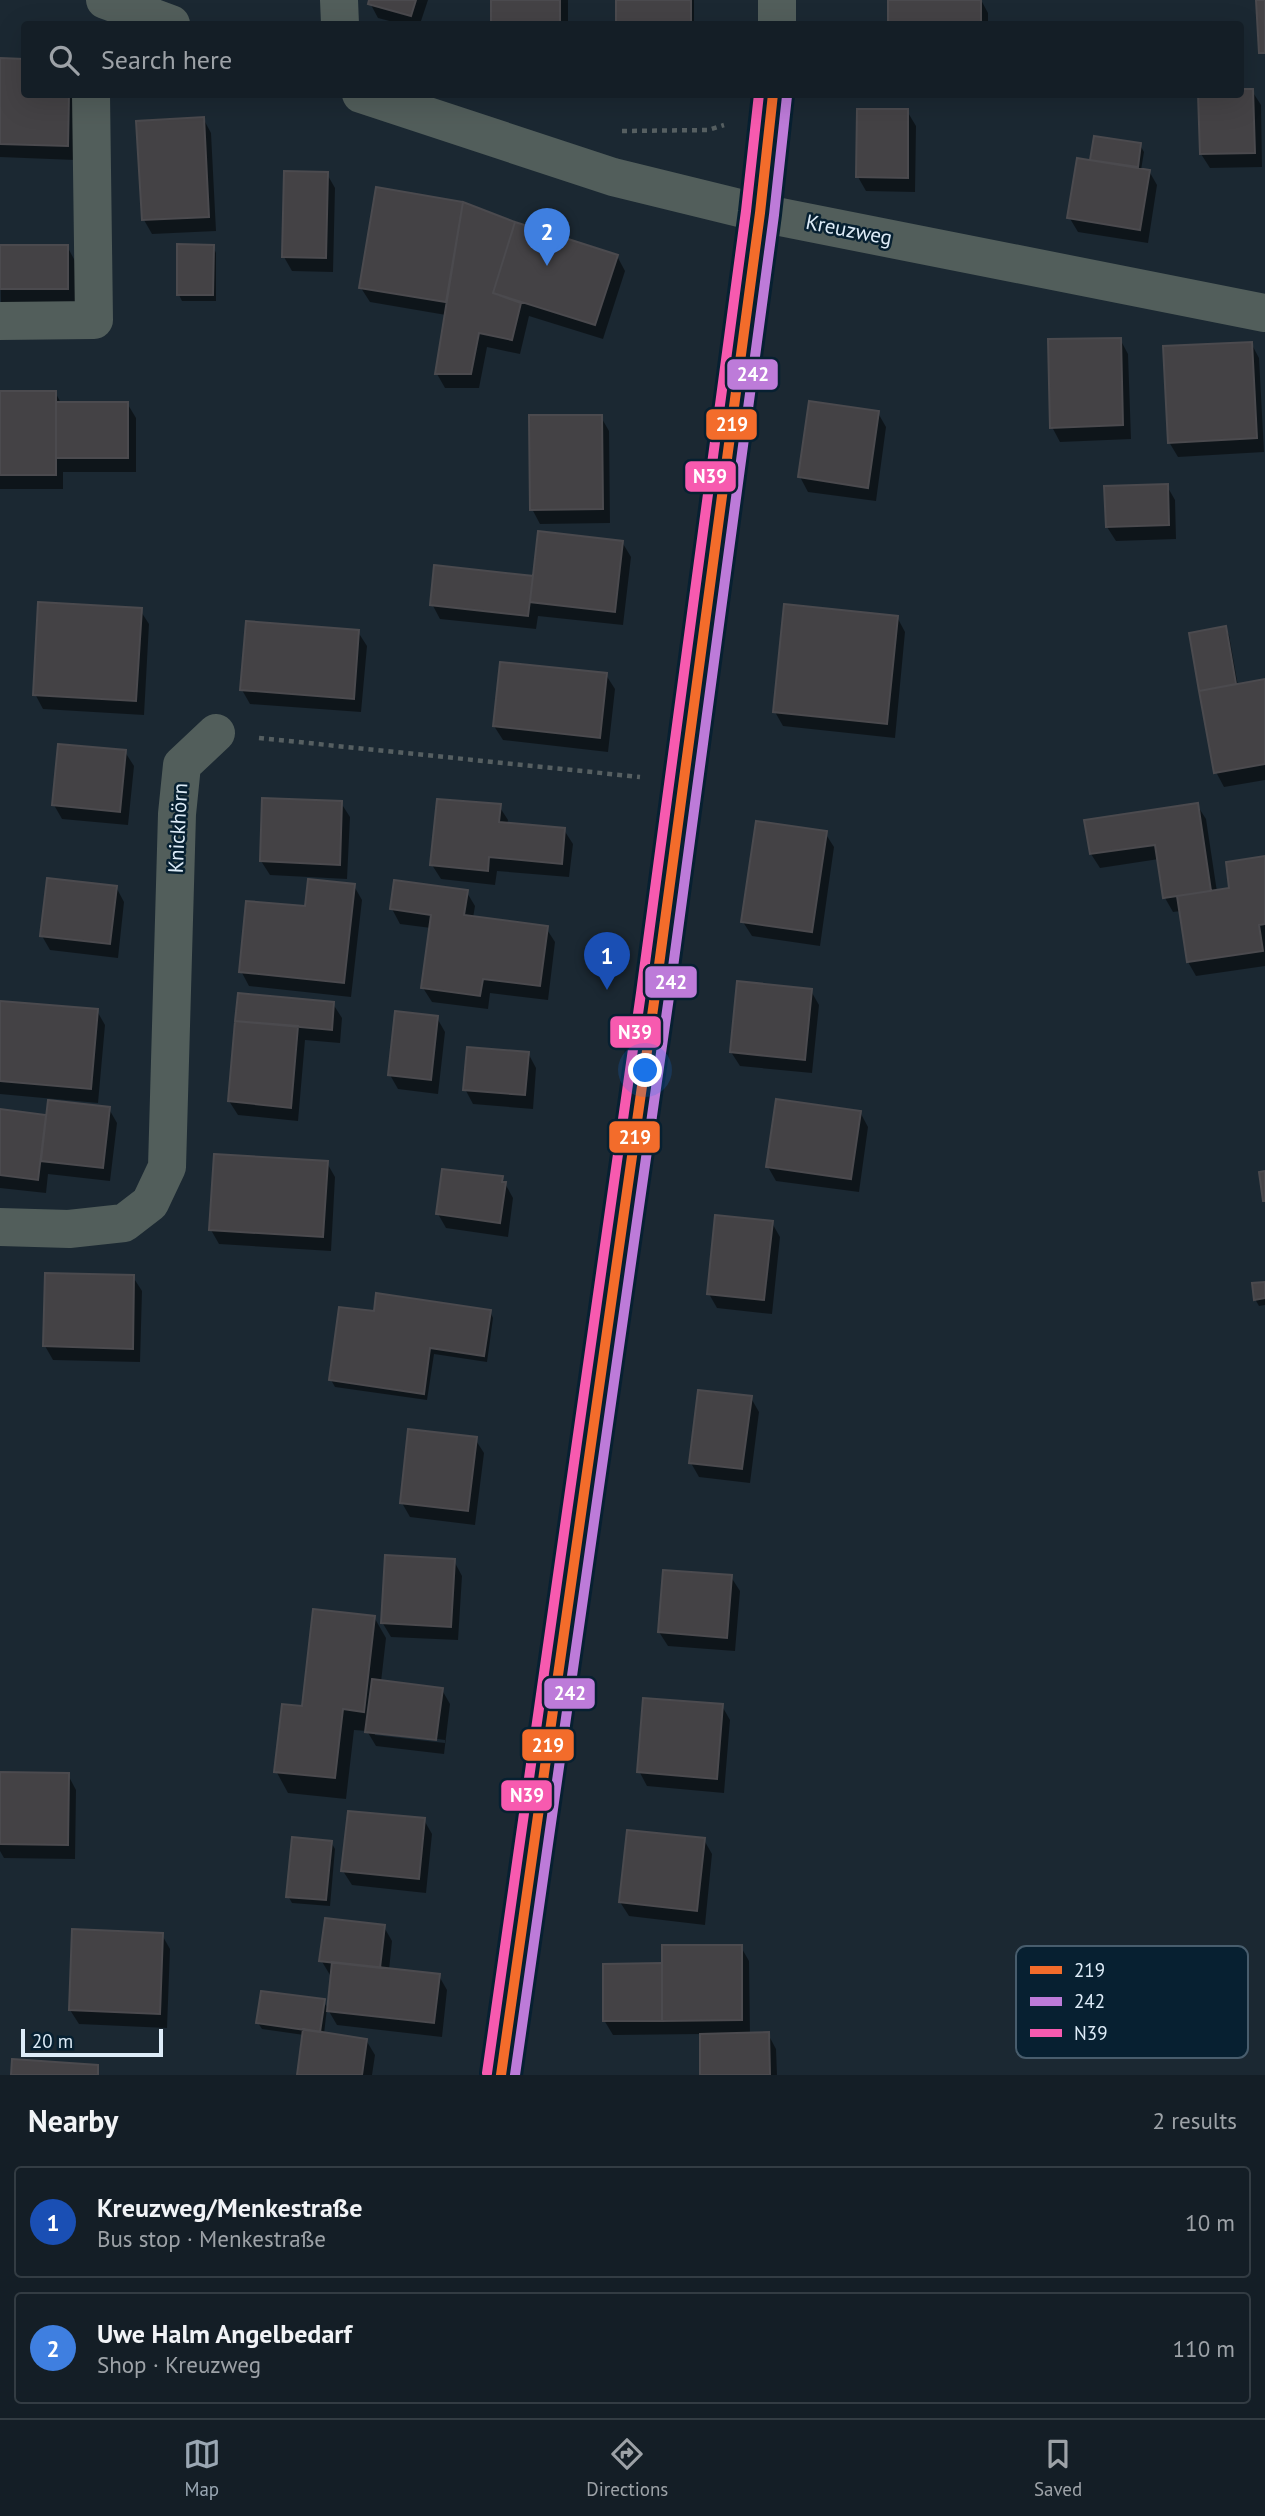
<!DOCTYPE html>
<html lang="en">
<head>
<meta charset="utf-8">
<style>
	:root { --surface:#141e26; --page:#1d272e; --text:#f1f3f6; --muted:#9da2a7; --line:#333c43; --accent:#9aa7b3 }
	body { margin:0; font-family:"PT Sans",sans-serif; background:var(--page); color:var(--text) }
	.scale { position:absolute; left:21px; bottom:18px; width:142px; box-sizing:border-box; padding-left:7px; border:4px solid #deecf8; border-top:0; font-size:19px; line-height:24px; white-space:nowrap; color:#deecf8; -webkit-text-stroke:5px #072031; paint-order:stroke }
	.you { position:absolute; left:646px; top:1071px; width:24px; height:24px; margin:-18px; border:5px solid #fff; border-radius:50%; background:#1a73e8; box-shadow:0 0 0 10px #1a73e833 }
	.badge { display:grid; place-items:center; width:46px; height:46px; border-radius:50%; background:var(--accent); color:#fff; font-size:23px; font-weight:700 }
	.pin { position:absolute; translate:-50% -58px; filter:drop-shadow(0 2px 4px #0008) }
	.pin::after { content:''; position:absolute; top:37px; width:24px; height:21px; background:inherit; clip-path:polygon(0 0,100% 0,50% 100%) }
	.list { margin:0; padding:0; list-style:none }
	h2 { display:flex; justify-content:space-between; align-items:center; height:91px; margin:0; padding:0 28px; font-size:30px }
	h2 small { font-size:23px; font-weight:400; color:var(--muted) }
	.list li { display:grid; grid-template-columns:46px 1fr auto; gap:21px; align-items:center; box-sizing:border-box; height:112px; margin:0 14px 14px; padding:0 14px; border:2px solid var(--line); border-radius:7px }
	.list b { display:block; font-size:26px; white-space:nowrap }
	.list p { margin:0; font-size:23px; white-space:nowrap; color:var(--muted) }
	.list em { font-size:23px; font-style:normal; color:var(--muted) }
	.icon { flex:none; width:38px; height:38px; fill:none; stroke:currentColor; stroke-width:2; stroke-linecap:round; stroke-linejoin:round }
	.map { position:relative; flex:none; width:1265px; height:2075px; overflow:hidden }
	.search { position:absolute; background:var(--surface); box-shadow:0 7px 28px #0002; left:21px; right:21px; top:21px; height:77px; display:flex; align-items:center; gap:18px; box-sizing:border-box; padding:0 24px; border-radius:7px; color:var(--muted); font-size:26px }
	.sheet { height:343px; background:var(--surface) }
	nav { display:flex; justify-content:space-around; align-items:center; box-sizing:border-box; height:98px; border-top:2px solid var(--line); background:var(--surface); font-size:19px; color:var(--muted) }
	nav a { display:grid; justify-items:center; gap:4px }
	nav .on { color:var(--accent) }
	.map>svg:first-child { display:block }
</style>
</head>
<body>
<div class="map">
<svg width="1265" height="2075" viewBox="0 0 1265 2075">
	<rect width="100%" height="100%" fill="#1b2832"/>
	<path fill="#0007" fill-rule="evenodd" d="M371,0H428L420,24H401L378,18L370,3Z
		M493,0H568V24H493Z
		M618,0H694V24H618Z
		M890,0H981L988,13V24H890Z
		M0,60L24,61V94H77L75,160L0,157Z
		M1252,91L1261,105L1262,167L1210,168L1201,154L1200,94H1240Z
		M621,94H694V96L621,95Z
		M907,111L916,126L915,192L866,191L858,177Z
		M203,118L211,133L216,231L152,234L144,220Z
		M1095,138L1140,145L1144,152L1141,170L1149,171L1157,185L1148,243L1078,232L1069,217L1091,162Z
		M327,174L335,188L333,272L292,271L284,257Z
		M462,204L514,224L617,256L625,271L603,339L529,316L520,354L487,347L479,388H445L437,374L446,315L370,302L361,288Z
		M0,246H67L75,261V303H1Z
		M213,246L216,253V301H182L179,295Z
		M1120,339L1128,354L1131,439L1060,442L1052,427Z
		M1251,343L1259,358L1264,452L1178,457L1169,442Z
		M0,392H55L61,403H127L136,418V472H63V489H0Z
		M878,413L886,427L876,501L808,492L800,477Z
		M601,417L609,431L610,523L540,524L532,509Z
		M1167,486L1175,500L1176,539L1116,541L1107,527Z
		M622,542L631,557L623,625L538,616L536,629L440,619L432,604L535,578Z
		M140,610L149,624L144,715L43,709L35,694Z
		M897,617L905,632L895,738L783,726L775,712Z
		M1225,628L1229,635L1238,686L1265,681V780L1224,787L1216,772L1191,634Z
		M358,632L367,646L361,712L250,704L242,690Z
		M606,675L615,689L608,752L503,740L494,726Z
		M125,752L134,766L128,825L62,819L54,805Z
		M341,803L350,817L347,879L270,875L261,861Z
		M1197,805L1206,819L1217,892L1231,890L1265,858V966L1196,976L1188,962L1181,911L1173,912L1165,898L1159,859L1100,868L1091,854Z
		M499,806L508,820L507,824L564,830L573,844L569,877L497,871L495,885L441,879L432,865Z
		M825,833L834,847L820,946L752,936L743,922Z
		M354,886L362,900L351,997L249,986L241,971L306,908Z
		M116,887L124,902L118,958L50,950L42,936Z
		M466,891L475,906L473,918L546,928L555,942L548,1000L490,993L488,1009L432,1002L423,988L431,928L400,924L392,909Z
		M811,991L819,1005L812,1073L740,1066L731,1052Z
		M239,995L333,1004L342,1018L340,1043L305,1040L298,1121L238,1115L229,1101Z
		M0,1002L97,1011L105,1025L98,1103L0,1094Z
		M437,1018L445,1032L438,1094L398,1089L390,1075Z
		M528,1053L536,1068L533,1109L473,1104L465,1089Z
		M109,1109L117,1123L110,1181L48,1174L46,1193L0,1188V1111L48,1117Z
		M860,1112L868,1127L859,1192L776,1181L768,1167Z
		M327,1163L335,1177L331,1251L219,1244L211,1230Z
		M502,1178L513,1198L508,1237L446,1228L438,1214Z
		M772,1223L780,1237L772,1314L717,1308L709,1294Z
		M133,1277L142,1291L140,1362L53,1360L45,1346Z
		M1265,1283V1305L1259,1306L1255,1299Z
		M490,1311L493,1318L487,1362L434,1354L427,1400L335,1387L331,1380L375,1313Z
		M751,1398L759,1412L750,1483L699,1477L691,1463Z
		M475,1439L484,1453L475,1525L410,1517L402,1503Z
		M454,1561L462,1576L458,1640L391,1637L382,1622Z
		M731,1577L740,1591L735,1651L668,1646L659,1632Z
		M374,1617L386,1638L381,1682L442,1690L450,1704L444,1754L376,1746L367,1731L354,1730L346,1799L288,1793L276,1771L304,1708ZM375,1731L445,1740V1743L375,1735Z
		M722,1706L730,1720L724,1793L647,1786L639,1771Z
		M0,1774L68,1775L76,1790L75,1859L4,1858L0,1851Z
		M424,1820L432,1834L426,1893L352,1885L343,1871Z
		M704,1840L712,1854L705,1925L629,1916L620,1902Z
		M331,1842L335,1849L330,1906L292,1903L288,1896Z
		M384,1927L392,1941L389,1970L439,1976L447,1990L442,2037L337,2025L327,2008L324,2034L366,2040L375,2055L372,2075H299L304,2035L262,2029L258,2023L323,2001L329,2010L332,1975H330L321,1960Z
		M162,1935L170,1949L167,2028L79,2024L70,2010Z
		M741,1947L749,1961L750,2035L768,2034L776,2049L777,2075H702L701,2034L613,2035L604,2020L664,1965Z"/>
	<path fill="#444245" stroke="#4b4a4e" stroke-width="2" d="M369,0H416L411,16L368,4Z
		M491,0H560V24H491Z
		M616,0H691V24H616Z
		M888,0H981V24H888Z
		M1256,0H1265V53H1259Z
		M0,58L24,59V94H69L68,146L0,144Z
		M1240,89H1253L1255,153L1200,154L1198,94H1240Z
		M857,109H908V178L856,177Z
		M204,117L209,217L142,220L136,121Z
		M1094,136L1141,143L1138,167L1090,160Z
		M1077,158L1150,170L1140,230L1067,218Z
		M284,171L328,172L326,258L282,257Z
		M376,187L463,202L446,302L359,288Z
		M463,202L515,222L493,293L521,303L512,340L479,333L471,374H435Z
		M515,222L618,255L595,325L493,293Z
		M177,244L214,245L213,295H177Z
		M0,245H68V289H0Z
		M1121,338L1123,425L1050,428L1048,339Z
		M1252,342L1257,438L1168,443L1163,346Z
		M0,391H56V475H0Z
		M809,401L879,411L868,488L798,477Z
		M56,402H128V458H56Z
		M529,415H602L603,509L530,510Z
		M1168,484L1169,525L1106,527L1104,486Z
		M538,531L623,541L615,612L530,602Z
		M434,565L533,576L528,616L430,605Z
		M38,602L142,608L136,701L33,695Z
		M784,604L898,616L887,724L773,712Z
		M246,621L359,630L354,699L240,690Z
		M1226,626L1236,684L1199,691L1189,633Z
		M500,662L607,673L600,738L493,726Z
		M1265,679V764L1214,773L1199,691Z
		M58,744L126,750L120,812L52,805Z
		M262,798L342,801L340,865L260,861Z
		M437,799L501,804L499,822L565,828L562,864L489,857L488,871L430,865Z
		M1198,803L1211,891L1163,898L1155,845L1090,854L1084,820Z
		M756,821L827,831L812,932L741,922Z
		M1265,856V924L1259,925L1263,951L1187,962L1177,896L1229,888L1226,862Z
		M47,878L117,886L110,944L40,936Z
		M308,879L355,884L344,983L239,972L246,901L305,906Z
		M394,880L468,890L464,915L548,926L540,986L483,979L480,996L421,988L431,915L390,909Z
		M737,981L812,989L805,1060L730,1052Z
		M238,993L334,1002L332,1030L235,1021Z
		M0,1001L98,1009L91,1089L0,1081Z
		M395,1011L438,1016L431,1080L388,1075Z
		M235,1021L298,1026L291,1108L228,1101Z
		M467,1047L529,1052L525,1095L463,1090Z
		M776,1099L861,1111L851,1179L766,1167Z
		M48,1100L110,1107L103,1168L41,1161Z
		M0,1109L46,1115L38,1180L0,1175Z
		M214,1154L328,1161L323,1237L209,1230Z
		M442,1169L503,1176L502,1182H506L500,1223L436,1214Z
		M1265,1171V1201H1263L1259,1172Z
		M715,1215L773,1221L764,1300L707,1294Z
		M45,1273L134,1275L133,1349L43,1346Z
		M1265,1282V1298L1254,1300L1252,1283Z
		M376,1293L491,1310L484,1356L430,1348L424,1394L329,1380L339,1307L374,1311Z
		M698,1390L752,1396L742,1469L689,1463Z
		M408,1429L477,1437L468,1511L400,1503Z
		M385,1555L455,1559L451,1627L381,1623Z
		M663,1570L732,1575L727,1638L658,1632Z
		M313,1609L375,1616L364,1712L343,1709L335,1778L274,1772L282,1704L302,1706Z
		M372,1679L443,1688L436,1740L365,1732Z
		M643,1698L723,1704L717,1779L637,1772Z
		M0,1772L69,1773L68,1845L0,1844Z
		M348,1811L425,1818L419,1879L341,1871Z
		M627,1830L705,1838L697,1911L619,1902Z
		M292,1837L332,1841L326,1900L286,1897Z
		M325,1918L385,1925L380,1968L319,1961Z
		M72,1929L163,1933L160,2014L69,2010Z
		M662,1945H742V2020L662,2021Z
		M332,1962L440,1974L434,2023L327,2011Z
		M662,1963V2021H603V1964Z
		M261,1991L325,1999L320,2032L256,2023Z
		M303,2029L367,2039L362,2075H297Z
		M769,2032L770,2075H700V2034Z
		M12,2059L98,2065V2075H11Z"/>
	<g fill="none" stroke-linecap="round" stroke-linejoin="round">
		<path stroke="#565f61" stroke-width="4.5" stroke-dasharray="5 5" stroke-linecap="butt" d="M622,131L708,130L724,125
			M259,738L640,777"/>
		<path stroke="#525e5b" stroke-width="38" d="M105,0L171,24
			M339,0L340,24
			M777,24V0
			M361,94L613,177L760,213L1265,313
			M0,321L94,320L91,94
			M0,1227L69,1229L124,1223L150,1203L167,1167L177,814L182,765L216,733
			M501,2075L655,995L760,213L773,94"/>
		<defs>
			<path id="bus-1" d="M501,2075L655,995L760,213L773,94"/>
			<path id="bus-2" d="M515,2075L669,997L774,215L787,96"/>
			<path id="bus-3" d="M487,2073L641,993L746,211L759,94"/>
		</defs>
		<use href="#bus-1" stroke="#072031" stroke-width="16"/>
		<use href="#bus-2" stroke="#072031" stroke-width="16"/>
		<use href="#bus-3" stroke="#072031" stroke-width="16"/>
		<use href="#bus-1" stroke="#f36c2b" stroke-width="10"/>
		<use href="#bus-2" stroke="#bd7bd9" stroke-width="10"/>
		<use href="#bus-3" stroke="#f75aaf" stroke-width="10"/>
	</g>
	<g text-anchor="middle" stroke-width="5" stroke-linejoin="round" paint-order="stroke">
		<g font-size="21" fill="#deecf8" stroke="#072031">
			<text transform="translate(849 230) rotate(11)" y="7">Kreuzweg</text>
			<text transform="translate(178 828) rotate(-87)" y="7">Knickhörn</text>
		</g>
	</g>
	<rect x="1016" y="1946" width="232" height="112" rx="10" fill="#072031" stroke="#485d6d" stroke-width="2"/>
	<rect x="1030" y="1966" width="32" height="8" fill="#f36c2b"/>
	<rect x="1030" y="1997" width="32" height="9" fill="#bd7bd9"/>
	<rect x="1030" y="2029" width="32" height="8" fill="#f75aaf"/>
	<g font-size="19" fill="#deecf8">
		<text x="1074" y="1977">219</text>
		<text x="1074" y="2008">242</text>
		<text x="1074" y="2040">N39</text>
	</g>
	<g stroke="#072031" stroke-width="2.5">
		<rect x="726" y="358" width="53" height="33" rx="7" fill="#bd7bd9"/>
		<rect x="705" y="408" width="53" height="33" rx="7" fill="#f36c2b"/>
		<rect x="684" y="460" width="53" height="33" rx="7" fill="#f75aaf"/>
		<rect x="644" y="965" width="54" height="34" rx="7" fill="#bd7bd9"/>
		<rect x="609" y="1015" width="53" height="34" rx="7" fill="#f75aaf"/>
		<rect x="608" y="1120" width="53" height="34" rx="7" fill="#f36c2b"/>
		<rect x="543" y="1677" width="53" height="33" rx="7" fill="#bd7bd9"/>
		<rect x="521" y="1728" width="54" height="34" rx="7" fill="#f36c2b"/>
		<rect x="500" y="1779" width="53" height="33" rx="7" fill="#f75aaf"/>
	</g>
	<g font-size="19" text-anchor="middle" font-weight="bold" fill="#fff">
		<text x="753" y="381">242</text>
		<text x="732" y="431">219</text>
		<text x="710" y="483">N39</text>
		<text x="671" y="989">242</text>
		<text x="635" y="1039">N39</text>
		<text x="635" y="1144">219</text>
		<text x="570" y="1700">242</text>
		<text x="548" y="1752">219</text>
		<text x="527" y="1802">N39</text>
	</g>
</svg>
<div class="scale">20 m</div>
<div class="you"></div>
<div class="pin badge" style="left:607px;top:990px;background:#1a4fb4">1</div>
<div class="pin badge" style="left:547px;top:266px;background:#3f7fe0">2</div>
<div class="search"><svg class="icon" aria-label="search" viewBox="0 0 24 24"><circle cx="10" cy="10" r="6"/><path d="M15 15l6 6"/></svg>Search here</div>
</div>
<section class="sheet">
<h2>Nearby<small>2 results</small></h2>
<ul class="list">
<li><span class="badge" style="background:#1a4fb4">1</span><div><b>Kreuzweg/Menkestraße</b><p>Bus stop · Menkestraße</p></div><em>10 m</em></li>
<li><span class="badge" style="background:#3f7fe0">2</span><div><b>Uwe Halm Angelbedarf</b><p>Shop · Kreuzweg</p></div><em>110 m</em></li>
</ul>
</section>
<nav>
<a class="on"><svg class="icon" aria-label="map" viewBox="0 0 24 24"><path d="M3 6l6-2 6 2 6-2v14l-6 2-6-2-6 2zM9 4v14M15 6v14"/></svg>Map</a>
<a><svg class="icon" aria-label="directions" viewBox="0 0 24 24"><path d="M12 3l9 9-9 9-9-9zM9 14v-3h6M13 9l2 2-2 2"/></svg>Directions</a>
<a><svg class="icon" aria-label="saved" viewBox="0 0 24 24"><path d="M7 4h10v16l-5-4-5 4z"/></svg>Saved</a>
</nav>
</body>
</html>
